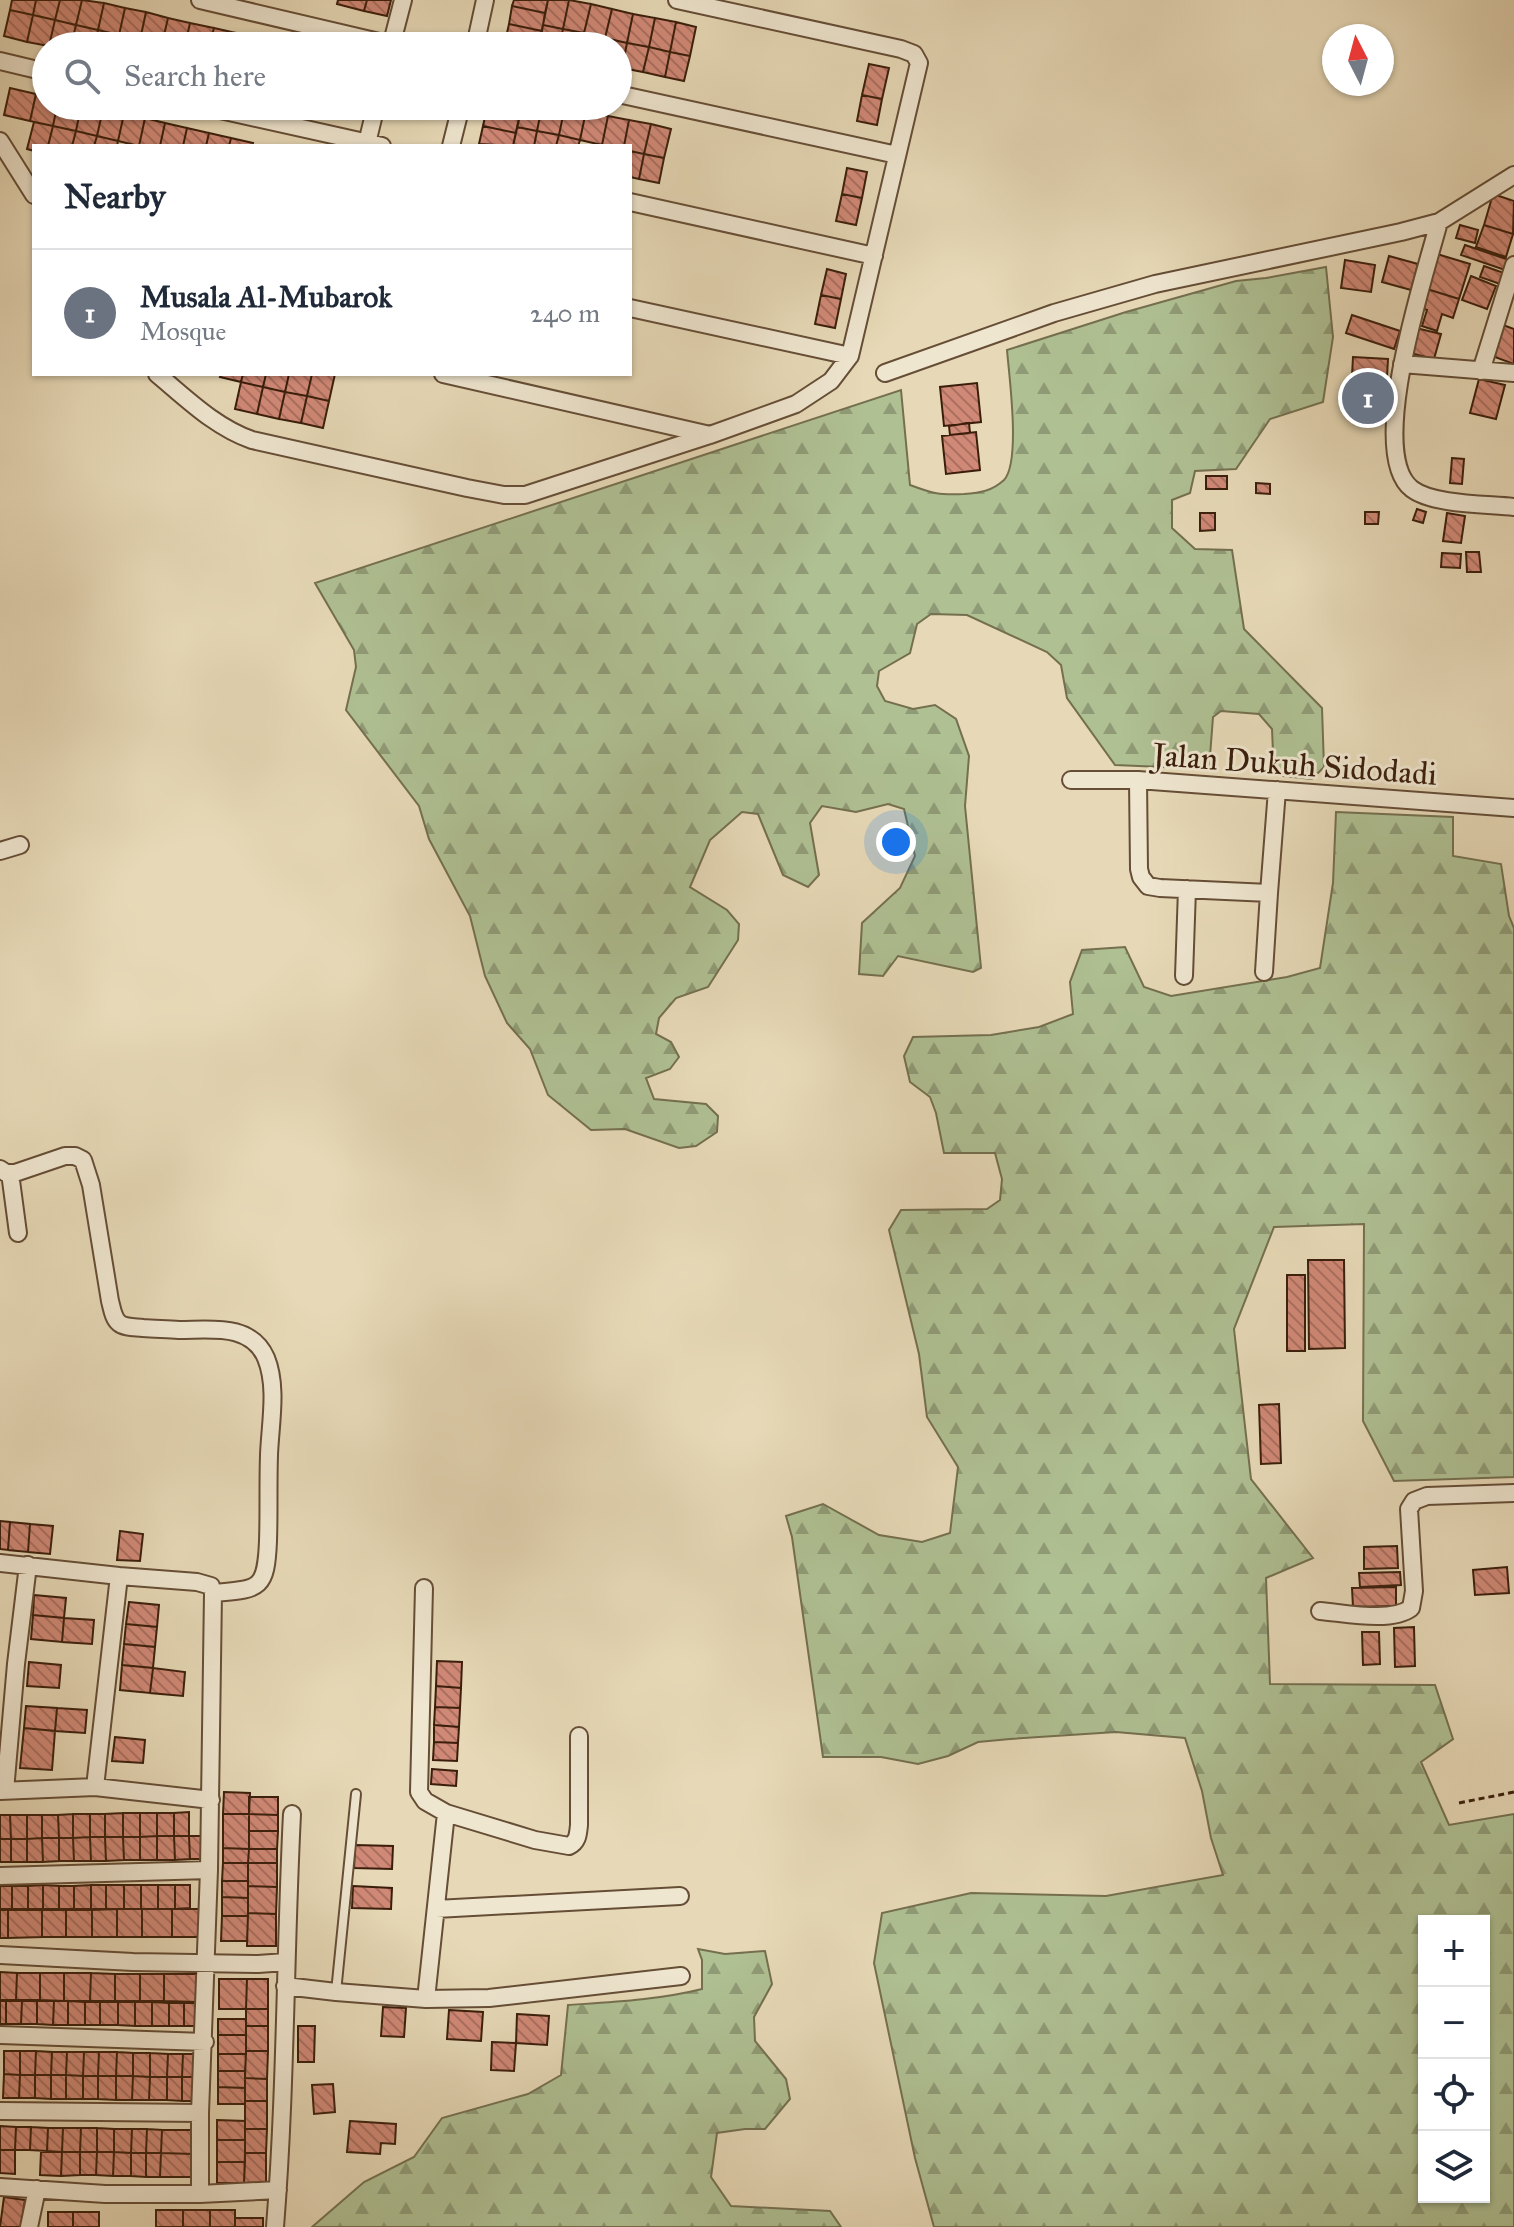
<!DOCTYPE html>
<html lang="en">
<head>
<meta charset="utf-8">
<style>
	:root { --surface:#fff; --page:#f2f2f3; --text:#1f2937; --muted:#747a83; --line:#e0e1e3; --accent:#d93025 }
	body { margin:0; font-family:"IM FELL Great Primer",serif; background:var(--page); color:var(--text) }
	.controls { position:absolute; right:24px; bottom:24px; display:grid; overflow:hidden; border-radius:0px; box-shadow:0 2px 6px #0004 }
	.controls button { width:72px; height:72px; display:grid; place-items:center; padding:0; border:0; border-bottom:2px solid var(--line); background:var(--surface); color:var(--text); font:40px sans-serif }
	.compass { position:absolute; left:1322px; top:24px; width:72px; height:72px; border-radius:50%; background:var(--surface); box-shadow:0 2px 6px #0004; rotate:354deg }
	.you { position:absolute; left:896px; top:842px; width:28px; height:28px; margin:-20px; border:6px solid #fff; border-radius:50%; background:#1a73e8; box-shadow:0 0 0 12px #1a73e833 }
	.badge { display:grid; place-items:center; width:52px; height:52px; border-radius:50%; background:var(--accent); color:#fff; font-size:26px; font-weight:700 }
	.pin { position:absolute; translate:-50% -50%; border:4px solid #fff; box-shadow:0 2px 8px #0006 }
	.list { margin:0; padding:0; list-style:none }
	h2 { display:flex; justify-content:space-between; align-items:center; height:104px; margin:0; padding:0 32px; font-size:34px }
	h2 small { font-size:26px; font-weight:400; color:var(--muted) }
	.list li { display:grid; grid-template-columns:52px 1fr auto; gap:24px; align-items:center; box-sizing:border-box; height:128px; padding:0 32px; border-top:2px solid var(--line) }
	.list b { display:block; font-size:30px; white-space:nowrap }
	.list p { margin:0; font-size:26px; white-space:nowrap; color:var(--muted) }
	.list em { font-size:26px; font-style:normal; color:var(--muted) }
	.icon { flex:none; width:44px; height:44px; fill:none; stroke:currentColor; stroke-width:2; stroke-linecap:round; stroke-linejoin:round }
	.map { position:relative; flex:none; width:1514px; height:2227px; overflow:hidden }
	.search { position:absolute; background:var(--surface); box-shadow:0 2px 6px #0004; left:32px; top:32px; width:600px; height:88px; display:flex; align-items:center; gap:20px; box-sizing:border-box; padding:0 28px; border-radius:44px; color:var(--muted); font-size:30px }
	.panel { position:absolute; background:var(--surface); box-shadow:0 2px 6px #0004; left:32px; top:144px; width:600px; height:232px; border-radius:0px }
	.map>svg:first-child { display:block }
</style>
</head>
<body>
<div class="map">
<svg width="1514" height="2227" viewBox="0 0 1514 2227">
	<defs>
		<pattern id="forest-firs" width="22" height="20" patternUnits="userSpaceOnUse" patternTransform="scale(2)"><rect width="22" height="20" fill="#afc093"/><path d="M5 1l3.5 6h-7zM16 11l3.5 6h-7z" fill="#8f9b76"/></pattern>
		<pattern id="building-back-hatch" width="6" height="6" patternUnits="userSpaceOnUse" patternTransform="scale(2)"><rect width="6" height="6" fill="#d18977"/><path d="M-1 5l2 2M0 0l6 6M5-1l2 2" fill="none" stroke="#ab6f60"/></pattern>
	</defs>
	<rect width="100%" height="100%" fill="#e7d9b7"/>
	<filter id="stains"><feTurbulence type="fractalNoise" baseFrequency=".0025" numOctaves="4"/><feColorMatrix values="0 0 0 0 .2 0 0 0 0 .09 0 0 0 0 .02 0 0 0 .5 -.17"/></filter>
	<radialGradient id="worn" r=".72"><stop offset=".6" stop-color="#630" stop-opacity="0"/><stop offset="1" stop-color="#630" stop-opacity=".3"/></radialGradient>
	<path fill="url(#forest-firs)" stroke="#746f4f" stroke-width="2" fill-rule="evenodd" d="M1326,267L1333,337L1323,402L1270,419L1236,469L1195,471L1190,493L1172,500V528L1195,549L1232,550L1244,629L1322,708L1324,767L1312,779L1274,775L1272,729L1259,714L1221,711L1213,717L1209,769L1115,765L1067,698L1061,665L1047,652L967,615L931,614L917,624L910,653L879,671L877,686L885,701L913,709L935,705L956,719L969,756L965,806L981,968L973,972L898,956L883,976L859,974L862,923L900,888L915,856L904,809L888,804L856,812L822,806L810,823L819,875L808,887L783,875L758,814L742,812L710,840L690,887L727,910L739,924L738,940L708,987L676,998L659,1018L656,1034L671,1042L679,1057L670,1069L646,1078L654,1099L706,1104L718,1116L717,1132L696,1146L679,1148L625,1129L591,1130L548,1095L530,1049L507,1023L485,976L470,916L429,839L419,806L346,710L356,667L354,650L315,583L901,390L910,485C934,494 939,495 964,494C980,493 992,491 1004,480C1021,462 1009,375 1007,350L1126,312L1236,281L1266,278Z
		M1336,812L1453,817V856L1501,864L1509,916L1514,928V1477L1394,1481L1363,1421L1364,1224L1274,1227L1234,1329L1251,1479L1313,1558L1266,1578L1270,1684L1435,1685L1453,1739L1421,1762L1449,1825L1514,1814V2227H934L915,2158L874,1963L882,1913L971,1893L1106,1896L1223,1875L1211,1838L1202,1791L1185,1738L1116,1732L1010,1739L978,1742L948,1756L918,1764L881,1757H823L792,1537L786,1516L823,1504L879,1535L922,1542L950,1533L958,1467L927,1417L919,1354L889,1230L901,1210L987,1209L1000,1200L1002,1179L995,1153H944L936,1113L930,1097L910,1082L904,1056L913,1037L991,1035L1039,1027L1073,1014L1070,982L1082,950L1125,947L1144,987L1171,996L1287,977L1320,968L1333,883ZM1424,1921H1484V2197H1424Z
		M698,1949L725,1954L765,1951L772,1984L754,2017L755,2041L786,2079L790,2099L765,2129H745L717,2133L711,2177L731,2206L830,2211L841,2227H312L364,2182L414,2157L442,2118L528,2094L561,2075L568,2005C613,2002 658,2000 702,1989V1960Z"/>
	<path fill="url(#building-back-hatch)" stroke="#3a1e0b" stroke-width="2" d="M12,0H36L33,15L10,10Z
		M36,0H60L55,20L33,15Z
		M60,0H82L76,25L55,20Z
		M82,0L104,3L98,30L76,25Z
		M338,0H367L364,11L337,4Z
		M367,0H391L387,16L364,11Z
		M514,0H548L545,13L512,6Z
		M548,0H569L563,29L543,25Z
		M569,0L591,4L584,33L563,29Z
		M104,3L125,8L119,35L98,30Z
		M591,4L612,9L605,38L584,33Z
		M512,6L545,13L542,31L509,24Z
		M125,8L146,12L140,40L119,35Z
		M612,9L633,14L627,43L605,38Z
		M10,10L33,15L27,42L4,36Z
		M146,12L168,18L162,44L140,40Z
		M633,14L655,18L649,47L627,43Z
		M33,15L55,20L49,46L27,42Z
		M168,18L190,23L185,46L162,44Z
		M655,18L676,22L670,52L649,47Z
		M55,20L76,25L71,46H49Z
		M676,22L696,27L690,56L670,52Z
		M190,23L214,28L209,46H185Z
		M509,24L542,31L538,46H524L505,42Z
		M76,25L98,30L94,46H71Z
		M543,25L563,29L559,46H538Z
		M214,28L236,33L232,46H209Z
		M563,29L584,33L581,46H559Z
		M98,30L119,35L116,46H94Z
		M236,33L256,38L254,46H232Z
		M584,33L605,38L603,46H581Z
		M119,35L140,40L139,46H116Z
		M256,38L277,42L276,46H254Z
		M605,38L627,43L622,68L618,67V46H603Z
		M627,43L649,47L643,72L622,68Z
		M649,47L670,52L665,77L643,72Z
		M670,52L690,56L684,81L665,77Z
		M869,64L889,68L882,99L862,95Z
		M10,88L36,94L30,121L4,115Z
		M36,94L46,96V106H57L53,126L30,121Z
		M862,95L882,99L877,125L857,121Z
		M57,106H81L76,131L53,126Z
		M81,106L103,109L97,136L76,131Z
		M487,106H522L520,115L487,108Z
		M522,106H542L537,131L517,127Z
		M542,106H565L559,135L537,131Z
		M565,106L586,111L580,140L559,135Z
		M487,108L520,115L516,133L483,126Z
		M103,109L124,114L118,141L97,136Z
		M586,111L608,116L602,145L580,140Z
		M124,114L145,118L139,146L118,141Z
		M608,116L629,120L624,146L602,145Z
		M145,118L165,123L160,146H139Z
		M629,120L651,124L644,154L630,151V146H624Z
		M34,122L53,126L48,146H34V151L27,149Z
		M165,123L187,128L183,146H160Z
		M651,124L671,129L664,158L644,154Z
		M53,126L76,131L72,146H48Z
		M483,126L516,133L513,146L479,144Z
		M517,127L537,131L534,146H513Z
		M187,128L209,133L206,146H183Z
		M76,131L97,136L94,146H72Z
		M537,131L559,135L556,146H534Z
		M209,133L231,138L229,146H206Z
		M559,135L580,140L578,146H556Z
		M97,136L118,141L117,146H94Z
		M231,138L253,143L252,146H229Z
		M630,151L644,154L639,179L630,177Z
		M644,154L664,158L659,183L639,179Z
		M847,168L867,172L862,198L842,194Z
		M842,194L862,198L856,225L836,221Z
		M1493,194L1514,201L1513,234L1484,225Z
		M1460,225L1478,230L1475,243L1456,238Z
		M1484,225L1513,234L1506,257L1476,247Z
		M1465,245L1509,260L1505,270L1461,255Z
		M1437,254L1470,264L1459,299L1427,289Z
		M1389,256L1418,264L1411,290L1382,282Z
		M1345,260L1375,265L1371,292L1341,288Z
		M1484,266L1504,273L1500,284L1480,277Z
		M827,269L846,274L841,299L821,295Z
		M1471,276L1496,286L1487,309L1462,300Z
		M1427,289L1459,299L1453,318L1442,314L1437,331L1422,326L1427,310L1421,308Z
		M821,295L841,299L835,328L815,324Z
		M1352,315L1400,331L1394,349L1346,333Z
		M1503,325L1514,329V364L1492,356Z
		M1416,328L1441,334L1434,359L1410,353Z
		M1353,357L1388,359L1387,377L1352,376Z
		M221,374H243L241,382L220,377Z
		M243,374H266L263,387L241,382Z
		M266,374H289L285,392L263,387Z
		M289,374H312L307,396L285,392Z
		M312,374H335L329,401L307,396Z
		M1352,379L1389,384L1384,417L1347,412Z
		M1479,379L1505,385L1496,419L1470,413Z
		M241,382L263,387L257,414L235,409Z
		M977,383L981,422L944,426L940,387Z
		M263,387L285,392L279,419L257,414Z
		M285,392L307,396L301,423L279,419Z
		M307,396L329,401L323,428L301,423Z
		M969,423L970,433L950,435L949,426Z
		M976,432L980,470L946,474L942,436Z
		M1452,458L1464,459L1462,484L1450,483Z
		M1206,476H1227V489H1206Z
		M1256,483L1270,484V494L1256,493Z
		M1417,509L1426,512L1423,523L1413,520Z
		M1365,512H1379L1378,524H1365Z
		M1200,513H1215V530L1200,531Z
		M1447,513L1465,516L1461,543L1443,541Z
		M1466,552H1479L1481,572H1467Z
		M1442,553L1461,554L1460,568L1441,567Z
		M1308,1260H1344L1345,1348L1309,1349Z
		M1287,1275H1305V1351H1287Z
		M1279,1404L1281,1463L1261,1464L1259,1405Z
		M0,1521L10,1522L8,1550L0,1549Z
		M10,1522L30,1524L28,1552L8,1550Z
		M30,1524L53,1526L50,1554L28,1552Z
		M120,1531L143,1534L140,1561L117,1560Z
		M1397,1546L1398,1568L1364,1569V1547Z
		M1507,1567L1509,1593L1475,1595L1473,1570Z
		M1400,1572L1401,1585L1360,1587L1359,1573Z
		M1396,1587V1606L1353,1607L1352,1588Z
		M34,1595L66,1598L64,1618L33,1615Z
		M129,1602L159,1605L157,1627L126,1624Z
		M33,1615L64,1618L62,1642L31,1639Z
		M64,1618L94,1620L92,1644L62,1642Z
		M126,1624L157,1627L155,1647L124,1644Z
		M1414,1627L1415,1666L1395,1667L1394,1628Z
		M1362,1632H1379L1380,1664L1363,1665Z
		M124,1644L155,1647L153,1668L122,1665Z
		M437,1661L462,1662L461,1688L436,1686Z
		M29,1662L61,1665L59,1688L27,1686Z
		M122,1665L153,1668L150,1693L120,1690Z
		M153,1668L185,1672L183,1696L150,1693Z
		M436,1686L461,1688L460,1708L435,1707Z
		M26,1706L57,1708L55,1731L24,1728Z
		M435,1707L460,1708L459,1727L434,1725Z
		M57,1708L87,1710L85,1733L55,1731Z
		M434,1725L459,1727L458,1743L434,1742Z
		M24,1728L55,1731L52,1770L20,1768Z
		M115,1737L145,1740L143,1763L112,1761Z
		M434,1742L458,1743L457,1761L433,1760Z
		M432,1769L457,1771L456,1786L431,1784Z
		M224,1792L250,1793L249,1814H223Z
		M249,1797H278V1815L249,1814Z
		M189,1812V1836H174V1813Z
		M123,1813H140V1837H123Z
		M123,1813V1837H105V1814Z
		M140,1813H157V1836L140,1837Z
		M157,1813H174V1836H157Z
		M73,1814H90V1837L73,1838Z
		M73,1814V1838H59L58,1815Z
		M90,1814H105V1837H90Z
		M223,1814H249V1849L223,1848Z
		M249,1814L278,1815V1831H249Z
		M0,1815H10L11,1839H0Z
		M10,1815H27V1839H11Z
		M27,1815H42V1838L27,1839Z
		M42,1815H58L59,1838H42Z
		M249,1831H278L277,1849H249Z
		M157,1836H174L175,1860H157Z
		M157,1836V1860H140V1837Z
		M174,1836H189L190,1859L175,1860Z
		M189,1836H204L205,1859H190Z
		M90,1837H105L106,1861H91Z
		M90,1837L91,1861H74L73,1838Z
		M105,1837H123L124,1860L106,1861Z
		M123,1837H140V1860H124Z
		M42,1838L43,1862H27V1839Z
		M42,1838H59V1861L43,1862Z
		M59,1838H73L74,1861H59Z
		M0,1839H11V1862H0Z
		M11,1839H27V1862H11Z
		M355,1845L393,1846L392,1869L354,1868Z
		M223,1848L249,1849L248,1863H223Z
		M249,1849H277V1863H248Z
		M223,1863H248V1881H222Z
		M248,1863H277V1887L248,1886Z
		M222,1881H248V1898L222,1897Z
		M43,1885L59,1886V1909H43Z
		M43,1885V1909H28V1886Z
		M91,1885H106V1909H91Z
		M91,1885V1909H74V1886Z
		M106,1885H124V1909H106Z
		M124,1885H141V1909H124Z
		M141,1885H158V1909H141Z
		M158,1885H175V1909H158Z
		M175,1885H190V1908L175,1909Z
		M0,1886H12V1909H0Z
		M12,1886H28V1909H12Z
		M59,1886H74V1909H59Z
		M248,1886L277,1887L276,1914L248,1913Z
		M353,1886L392,1888L391,1909L352,1908Z
		M222,1897L248,1898V1916H222Z
		M117,1909H142V1937H117Z
		M117,1909V1937H92V1910Z
		M142,1909H172V1937H142Z
		M172,1909H201V1937H172Z
		M0,1910H8V1938H0Z
		M8,1910H42V1937L8,1938Z
		M42,1910H66V1937H42Z
		M66,1910H92V1937H66Z
		M248,1913L276,1914V1946H247Z
		M222,1916H248L247,1941H221Z
		M0,1972L17,1973L16,2000H0Z
		M17,1973H40V2000H16Z
		M40,1973H64V2001L40,2000Z
		M64,1973H91L90,2001H64Z
		M91,1973L115,1974V2001H90Z
		M115,1974H140V2001H115Z
		M140,1974H164V2001H140Z
		M164,1974H197V2002L164,2001Z
		M219,1979H247L246,2009H219Z
		M247,1979H268V2009H246Z
		M0,2001H6V2024H0Z
		M6,2001H22L21,2024H6Z
		M22,2001H37V2024H21Z
		M37,2001H54L53,2025L37,2024Z
		M54,2001H68V2025H53Z
		M68,2001L85,2002V2025H68Z
		M85,2002H100V2025H85Z
		M100,2002H118V2025H100Z
		M118,2002H135V2026L118,2025Z
		M135,2002H152V2026H135Z
		M152,2002L169,2003V2026H152Z
		M169,2003H184V2026H169Z
		M184,2003H199V2026H184Z
		M383,2007L406,2008L404,2037L381,2036Z
		M246,2009H268V2026H246Z
		M449,2010L483,2012L481,2041L447,2039Z
		M517,2014L549,2016L547,2045L516,2043Z
		M218,2019H246V2035H218Z
		M246,2026H268V2051H246Z
		M298,2026H315L314,2062H298Z
		M218,2035H246V2054H218Z
		M492,2042L516,2043L514,2071L491,2070Z
		M4,2051H20V2075L4,2074Z
		M20,2051H36L35,2075H20Z
		M36,2051L52,2052L51,2075H35Z
		M246,2051H268L267,2079L245,2078Z
		M52,2052H67L66,2075H51Z
		M67,2052H84L83,2076L66,2075Z
		M84,2052H99L98,2076H83Z
		M99,2052H117L116,2076H98Z
		M117,2052L133,2053V2076H116Z
		M133,2053H150V2077L133,2076Z
		M150,2053L168,2054L167,2077H150Z
		M168,2054H183L182,2077H167Z
		M183,2054H197V2077H182Z
		M218,2054H246L245,2071H218Z
		M218,2071H245V2088L218,2087Z
		M4,2074L20,2075L19,2098H3Z
		M20,2075H35V2098H19Z
		M35,2075H51V2099L35,2098Z
		M51,2075H66V2099H51Z
		M66,2075L83,2076V2099H66Z
		M83,2076H98V2099H83Z
		M98,2076H116V2100L98,2099Z
		M116,2076H133L132,2100H116Z
		M133,2076L150,2077L149,2100H132Z
		M150,2077H167V2100H149Z
		M167,2077H182V2101L167,2100Z
		M182,2077H197V2101H182Z
		M245,2078L267,2079V2101H245Z
		M333,2084L335,2112L314,2114L312,2085Z
		M218,2087L245,2088V2104H218Z
		M245,2101H267V2129H245Z
		M217,2120L245,2121V2140H217Z
		M350,2121L396,2124L395,2144L381,2143L380,2154L347,2152Z
		M0,2126L16,2127L15,2150H0Z
		M16,2127H31L30,2150H15Z
		M31,2127L48,2128L47,2151L30,2150Z
		M48,2128H63L62,2152L47,2151Z
		M63,2128H81L80,2152H62Z
		M81,2128H97V2152H80Z
		M97,2128L114,2129V2152H97Z
		M114,2129H132L131,2153L114,2152Z
		M132,2129H147L146,2153H131Z
		M147,2129L162,2130L161,2153H146Z
		M245,2129H267L266,2153H245Z
		M162,2130H193V2154L161,2153Z
		M217,2140H245V2162H217Z
		M0,2150H15V2174L0,2173Z
		M41,2152H62L61,2176L40,2175Z
		M62,2152H80V2175L61,2176Z
		M80,2152H97L96,2175H80Z
		M97,2152H114L113,2176L96,2175Z
		M114,2152L131,2153V2176H113Z
		M131,2153H146V2177L131,2176Z
		M146,2153H161L160,2177H146Z
		M161,2153L193,2154L192,2177H160Z
		M245,2153H266V2183H244Z
		M217,2162H245L244,2183H217Z
		M4,2197L25,2200L21,2227H0Z
		M156,2210H183V2227H156Z
		M183,2210H210V2227H183Z
		M210,2210H235V2227H210Z
		M48,2212H73V2227H48Z
		M73,2212H99V2227H73Z
		M235,2218H263V2227H235Z"/>
	<g fill="none" stroke-linecap="round" stroke-linejoin="round">
		<defs>
			<path id="service" d="M336,1992L356,1794"/>
			<path id="minor" d="M200,0L392,45
				M391,46L403,0
				M475,46L485,0
				M0,61L46,72
				M618,94L897,155
				M202,106L382,146
				M0,141L34,195
				M367,143L376,106
				M451,146L461,106
				M630,202L874,256
				M1439,222C1426,272 1365,453 1412,489C1433,505 1487,504 1514,507
				M630,308L850,356
				M1402,364L1514,373
				M1481,371L1514,265
				M885,373L1054,313L1155,284L1401,232L1439,222L1514,175
				M157,374C187,399 215,427 252,440L467,488L504,495H525L710,435L796,404L831,381L850,356L919,63L914,54L901,49L677,0
				M443,374L710,435
				M1071,780H1138L1514,808
				M1138,780L1139,869L1141,877L1148,886L1160,888L1269,893L1264,972
				M0,851L20,845
				M1269,893L1277,790
				M1184,976L1187,889
				M0,1169L6,1173H15L65,1156H75L83,1160L91,1185L110,1301C112,1308 113,1318 119,1323C125,1328 135,1327 143,1328C155,1329 167,1329 179,1330C211,1330 251,1323 266,1358C278,1387 270,1425 269,1455C268,1484 269,1513 268,1541C266,1591 259,1589 213,1593
				M10,1173L18,1233
				M0,1563L119,1576L197,1582L211,1586L213,1593L209,1870L200,2113V2194
				M424,1588L419,1792L425,1801L446,1813
				M1320,1611C1345,1613 1391,1623 1411,1608L1414,1591L1409,1509L1414,1501L1427,1496L1514,1493
				M95,1787L119,1576
				M0,1791L95,1787L211,1800
				M5,1791L16,1664L28,1565
				M0,1876L209,1870
				M436,1909L680,1896
				M0,1955L133,1962L258,1964L286,1962
				M285,1986L336,1992L426,1999L489,1998L681,1976
				M426,1999L446,1813L535,1840L569,1846C578,1842 578,1834 579,1825V1736
				M0,2035L205,2042
				M0,2111L200,2113
				M0,2187L105,2194H200L278,2190
				M29,2227L37,2189
				M275,2227C286,2090 285,1952 292,1814"/>
		</defs>
		<use href="#service" stroke="#654d36" stroke-width="12"/>
		<use href="#minor" stroke="#654d36" stroke-width="20"/>
		<path stroke="#3a1e0b" stroke-width="3" stroke-dasharray="6 4" stroke-linecap="butt" d="M1459,1803L1514,1792"/>
		<use href="#service" stroke="#efe6d0" stroke-width="8"/>
		<use href="#minor" stroke="#efe6d0" stroke-width="16"/>
	</g>
	<g text-anchor="middle" stroke-width="6" stroke-linejoin="round" paint-order="stroke">
		<g font-size="32" fill="#3a1e0b" stroke="#efe6d0">
			<text transform="translate(1295 764) rotate(4)" y="11">Jalan Dukuh Sidodadi</text>
		</g>
	</g>
	<rect width="100%" height="100%" filter="url(#stains)"/>
	<rect width="100%" height="100%" fill="url(#worn)"/>
</svg>
<div class="controls">
<button>+</button>
<button>−</button>
<button><svg class="icon" aria-label="locate" viewBox="0 0 24 24"><circle cx="12" cy="12" r="6"/><path d="M12 2v4M12 18v4M2 12h4M18 12h4"/></svg></button>
<button><svg class="icon" aria-label="layers" viewBox="0 0 24 24"><path d="M12 4l9 5-9 5-9-5zM3 14l9 5 9-5"/></svg></button>
</div>
<svg class="compass" viewBox="-18 -18 36 36"><path d="M0-13l5 13h-10z" fill="#e53935"/><path d="M0 13l5-13h-10z" fill="#747a83"/></svg>
<div class="you"></div>
<div class="pin badge" style="left:1368px;top:398px;background:#6b7280">1</div>
<div class="search"><svg class="icon" aria-label="search" viewBox="0 0 24 24"><circle cx="10" cy="10" r="6"/><path d="M15 15l6 6"/></svg>Search here</div>
<section class="panel">
<h2>Nearby<small></small></h2>
<ul class="list">
<li><span class="badge" style="background:#6b7280">1</span><div><b>Musala Al-Mubarok</b><p>Mosque</p></div><em>240 m</em></li>
</ul>
</section>
</div>
</body>
</html>
